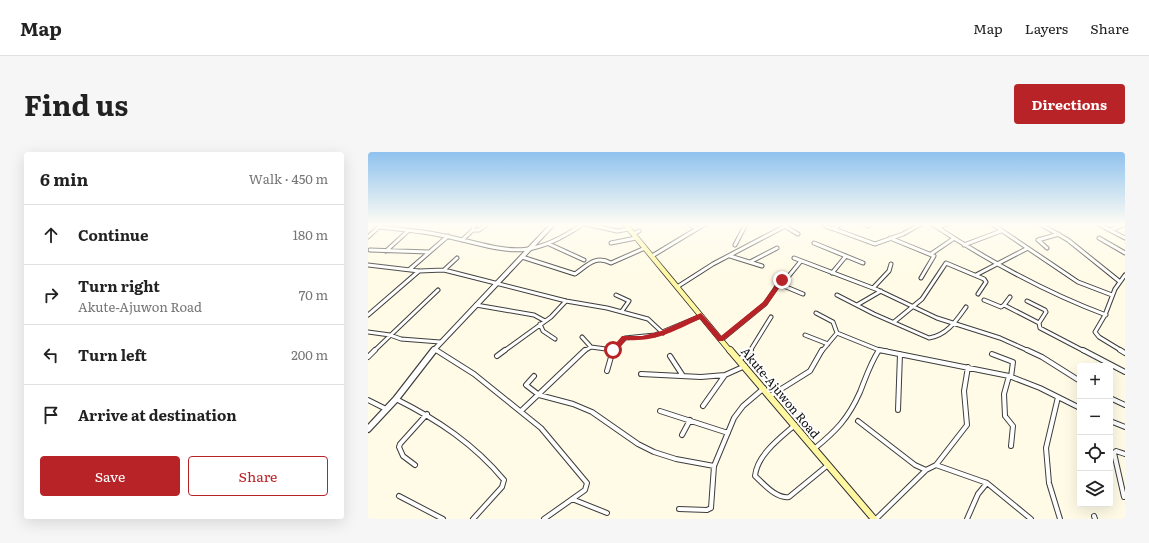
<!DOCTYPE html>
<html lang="en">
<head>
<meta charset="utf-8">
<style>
	:root { --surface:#fff; --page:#f6f6f6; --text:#222; --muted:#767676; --line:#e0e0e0; --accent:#b82327 }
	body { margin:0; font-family:Literata,serif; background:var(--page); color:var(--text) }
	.controls { position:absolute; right:12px; bottom:12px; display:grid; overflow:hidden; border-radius:4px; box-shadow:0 4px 16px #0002 }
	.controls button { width:36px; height:36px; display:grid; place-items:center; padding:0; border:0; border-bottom:1px solid var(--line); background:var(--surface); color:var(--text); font:20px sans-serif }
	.stop { position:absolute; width:12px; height:12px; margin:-9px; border:3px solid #b82327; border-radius:50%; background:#fff }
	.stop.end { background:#b82327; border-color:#fff; box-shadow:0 1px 4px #0008 }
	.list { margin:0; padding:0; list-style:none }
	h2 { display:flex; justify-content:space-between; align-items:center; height:52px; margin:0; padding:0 16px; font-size:17px }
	h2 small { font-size:13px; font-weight:400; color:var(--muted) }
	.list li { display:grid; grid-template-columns:26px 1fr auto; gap:12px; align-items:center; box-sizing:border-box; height:60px; padding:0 16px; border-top:1px solid var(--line) }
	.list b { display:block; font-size:15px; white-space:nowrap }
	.list p { margin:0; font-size:13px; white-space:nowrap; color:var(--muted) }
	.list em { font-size:13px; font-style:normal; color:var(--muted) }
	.actions { display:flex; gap:8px; padding:12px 16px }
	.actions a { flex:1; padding:9px 0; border:1px solid var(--accent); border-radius:4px; text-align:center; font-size:14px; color:var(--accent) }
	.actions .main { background:var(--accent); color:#fff }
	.icon { flex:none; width:22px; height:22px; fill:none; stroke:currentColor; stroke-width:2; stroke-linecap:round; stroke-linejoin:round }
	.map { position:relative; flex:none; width:757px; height:367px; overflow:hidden; border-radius:4px }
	header { display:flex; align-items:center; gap:24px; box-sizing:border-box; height:56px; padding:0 20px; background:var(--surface); border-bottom:1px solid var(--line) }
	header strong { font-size:19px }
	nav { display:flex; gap:22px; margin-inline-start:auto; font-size:14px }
	.intro { display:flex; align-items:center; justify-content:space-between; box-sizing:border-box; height:96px; padding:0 24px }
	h1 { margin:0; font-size:28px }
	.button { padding:10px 18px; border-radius:4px; background:var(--accent); color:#fff; font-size:14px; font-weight:700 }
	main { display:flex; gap:24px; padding:0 24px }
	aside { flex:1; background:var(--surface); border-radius:4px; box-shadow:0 4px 16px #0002 }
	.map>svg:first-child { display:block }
</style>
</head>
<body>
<header>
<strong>Map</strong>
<nav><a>Map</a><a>Layers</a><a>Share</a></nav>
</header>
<div class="intro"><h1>Find us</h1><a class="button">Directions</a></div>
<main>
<aside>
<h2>6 min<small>Walk · 450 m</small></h2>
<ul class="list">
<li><svg class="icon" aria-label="ahead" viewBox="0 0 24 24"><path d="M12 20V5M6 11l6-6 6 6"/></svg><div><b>Continue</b></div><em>180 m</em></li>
<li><svg class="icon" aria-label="right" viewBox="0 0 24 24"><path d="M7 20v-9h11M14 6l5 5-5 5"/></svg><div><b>Turn right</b><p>Akute-Ajuwon Road</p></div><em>70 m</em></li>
<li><svg class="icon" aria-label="left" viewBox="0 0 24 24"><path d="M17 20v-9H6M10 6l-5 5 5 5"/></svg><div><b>Turn left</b></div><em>200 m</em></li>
<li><svg class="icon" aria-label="arrive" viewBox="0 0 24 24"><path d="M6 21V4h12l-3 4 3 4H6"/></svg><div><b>Arrive at destination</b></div></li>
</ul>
<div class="actions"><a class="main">Save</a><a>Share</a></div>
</aside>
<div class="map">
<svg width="757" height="367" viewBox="0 0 757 367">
	<rect width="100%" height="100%" fill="#fffbe6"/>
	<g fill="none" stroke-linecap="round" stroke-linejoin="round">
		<defs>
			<path id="minor-far1" d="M218,72L249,79L261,77
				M321,72L329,77
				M456,72L459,75L466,77
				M472,72L466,77L507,92L535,82L553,72
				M497,72L501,74
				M564,72C619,108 676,140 738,163
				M624,72L710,130L744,143
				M672,72L700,88L751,129
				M730,72L757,86
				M11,75C31,77 52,79 72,83C137,96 155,113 215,72
				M418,75L430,82
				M569,75L580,72
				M105,78H111L118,73
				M743,78L757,72
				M265,82L271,79
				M0,85L14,72
				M522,86L566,104L553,126
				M731,86L757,101
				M94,88L105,78V75L108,72
				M243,91L268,86
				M446,91L495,111
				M181,92L216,108
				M367,93L378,72
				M596,93L633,79
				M679,96L670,88L691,82
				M2,98L61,100
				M18,99L40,79
				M563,102L585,87
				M284,104L337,72
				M362,104L394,114
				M154,105L207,122C220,113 227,103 243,111L277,96
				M426,106L510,138L569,166L632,186L661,199
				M382,110L409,96
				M0,113L51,119L76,118L198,149L239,156L280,167L295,181
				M42,117L80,84
				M76,118L89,106
				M464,121L478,104
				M608,123L658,97
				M411,132L435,142
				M309,135L345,112L421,72
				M505,136L521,119L523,112
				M248,143L261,149L254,159
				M469,143L506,162L561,186C579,183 588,169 598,155
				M616,148L633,155L636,153L671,171
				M659,149L677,158L678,160L671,171L672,176L716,199
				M108,153L166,163L177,169
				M489,153L513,139
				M636,153L642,145
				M448,161L465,170L469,181L454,199
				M0,163L51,119
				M526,170L554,147L578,111L616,127L618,130L610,142
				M172,172L175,179L187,187
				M0,180L22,183L33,187L72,190
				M469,181L511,198L519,199
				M437,183L460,192
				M214,185L223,195
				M353,188L397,152L412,130L420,125L433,109
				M66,197L69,199
				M6,199L70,138
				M136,199L183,165L198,149
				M216,199L223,195L245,198
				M245,199L257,186L287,183L333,164
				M382,199L403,165
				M754,199L731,185L727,180L737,163L747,137L757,123"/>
			<path id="minor" d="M68,198L106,222L173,276L219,331L217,338L176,367
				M511,198L641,224L672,236L712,256
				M659,198L674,205L712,229
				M715,198L757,220
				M752,198L757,201
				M624,202L645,210L643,225
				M129,204L137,198
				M302,204L315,224
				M0,205L7,198
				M371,208L383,198
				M239,219L245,198
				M273,222L333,225L357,223
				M166,224L158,233L171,243L205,252L224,260L270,292L286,300L308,307L346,314
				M641,224L636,242L637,264L645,274L643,294
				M402,244L442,219L454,198
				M690,245L678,296L681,331L692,367
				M742,246L757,253
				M28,247C70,268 106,292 136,328L134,335L105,367
				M0,248L18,257
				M335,254L357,223L377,214
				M530,258L532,202
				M153,259L217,198
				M292,259L360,281
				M490,269L547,313L558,318
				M742,269L757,275
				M427,273C412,286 389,303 387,324C396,332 408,347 421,345L460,313
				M314,283L322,268
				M446,297C468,279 480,267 492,240C498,225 502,212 511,198
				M47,313L35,304L31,295L32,292L59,262
				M568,313L599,273L596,239L600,215
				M31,344L75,367
				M756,345L746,301L748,299L757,302
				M204,347L239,361
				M311,357L339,358L343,356L346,314L366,266L375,254L396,236
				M726,364L727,367
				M508,367L558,318L568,313L619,331L663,367
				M599,367L610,342L619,331"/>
			<path id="tertiary-far1" d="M65,199L185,72"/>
			<path id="tertiary" d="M0,277L28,247L66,198"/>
			<path id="secondary-far1" d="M257,72L362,199"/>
			<path id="secondary" d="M362,198L506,367"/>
		</defs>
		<use href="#minor-far1" stroke="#3d3d3d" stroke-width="5"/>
		<use href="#minor" stroke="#3d3d3d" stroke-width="6"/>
		<use href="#tertiary-far1" stroke="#3d3d3d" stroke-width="6"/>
		<use href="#tertiary" stroke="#3d3d3d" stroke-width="8"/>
		<use href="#secondary-far1" stroke="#2c2c2c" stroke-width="6"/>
		<use href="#secondary" stroke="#2c2c2c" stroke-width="8"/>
		<use href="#minor-far1" stroke="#fff" stroke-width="3"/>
		<use href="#minor" stroke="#fff" stroke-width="4"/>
		<use href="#tertiary-far1" stroke="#fff" stroke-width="4"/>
		<use href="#tertiary" stroke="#fff" stroke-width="5.5"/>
		<use href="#secondary-far1" stroke="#fff7a1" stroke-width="4.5"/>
		<use href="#secondary" stroke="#fff7a1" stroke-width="6"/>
	</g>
	<linearGradient id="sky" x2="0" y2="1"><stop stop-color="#8fc2ee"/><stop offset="0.59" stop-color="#fffdf4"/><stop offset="1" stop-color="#fffdf4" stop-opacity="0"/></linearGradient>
	<rect width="757" height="123" fill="url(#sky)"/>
	<path fill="#b82327" d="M412,127L417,128L399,153L355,189H350L332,167C306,179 288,190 258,188L248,200H245L242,198L254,184H274L293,179L333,161L353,184L395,150Z"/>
	<g text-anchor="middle" stroke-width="4" stroke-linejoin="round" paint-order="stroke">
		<g font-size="12" fill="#0a0a0a" stroke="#fff">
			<text transform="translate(412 241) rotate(50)" y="4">Akute-Ajuwon Road</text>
		</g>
	</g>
</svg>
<div class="controls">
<button>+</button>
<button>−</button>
<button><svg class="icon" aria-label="locate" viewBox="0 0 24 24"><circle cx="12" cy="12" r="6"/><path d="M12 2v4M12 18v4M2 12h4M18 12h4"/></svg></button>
<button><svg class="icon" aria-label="layers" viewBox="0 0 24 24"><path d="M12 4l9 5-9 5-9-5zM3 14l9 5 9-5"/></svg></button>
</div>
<div class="stop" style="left:245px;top:198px"></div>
<div class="stop end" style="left:414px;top:128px"></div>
</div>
</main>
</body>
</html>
